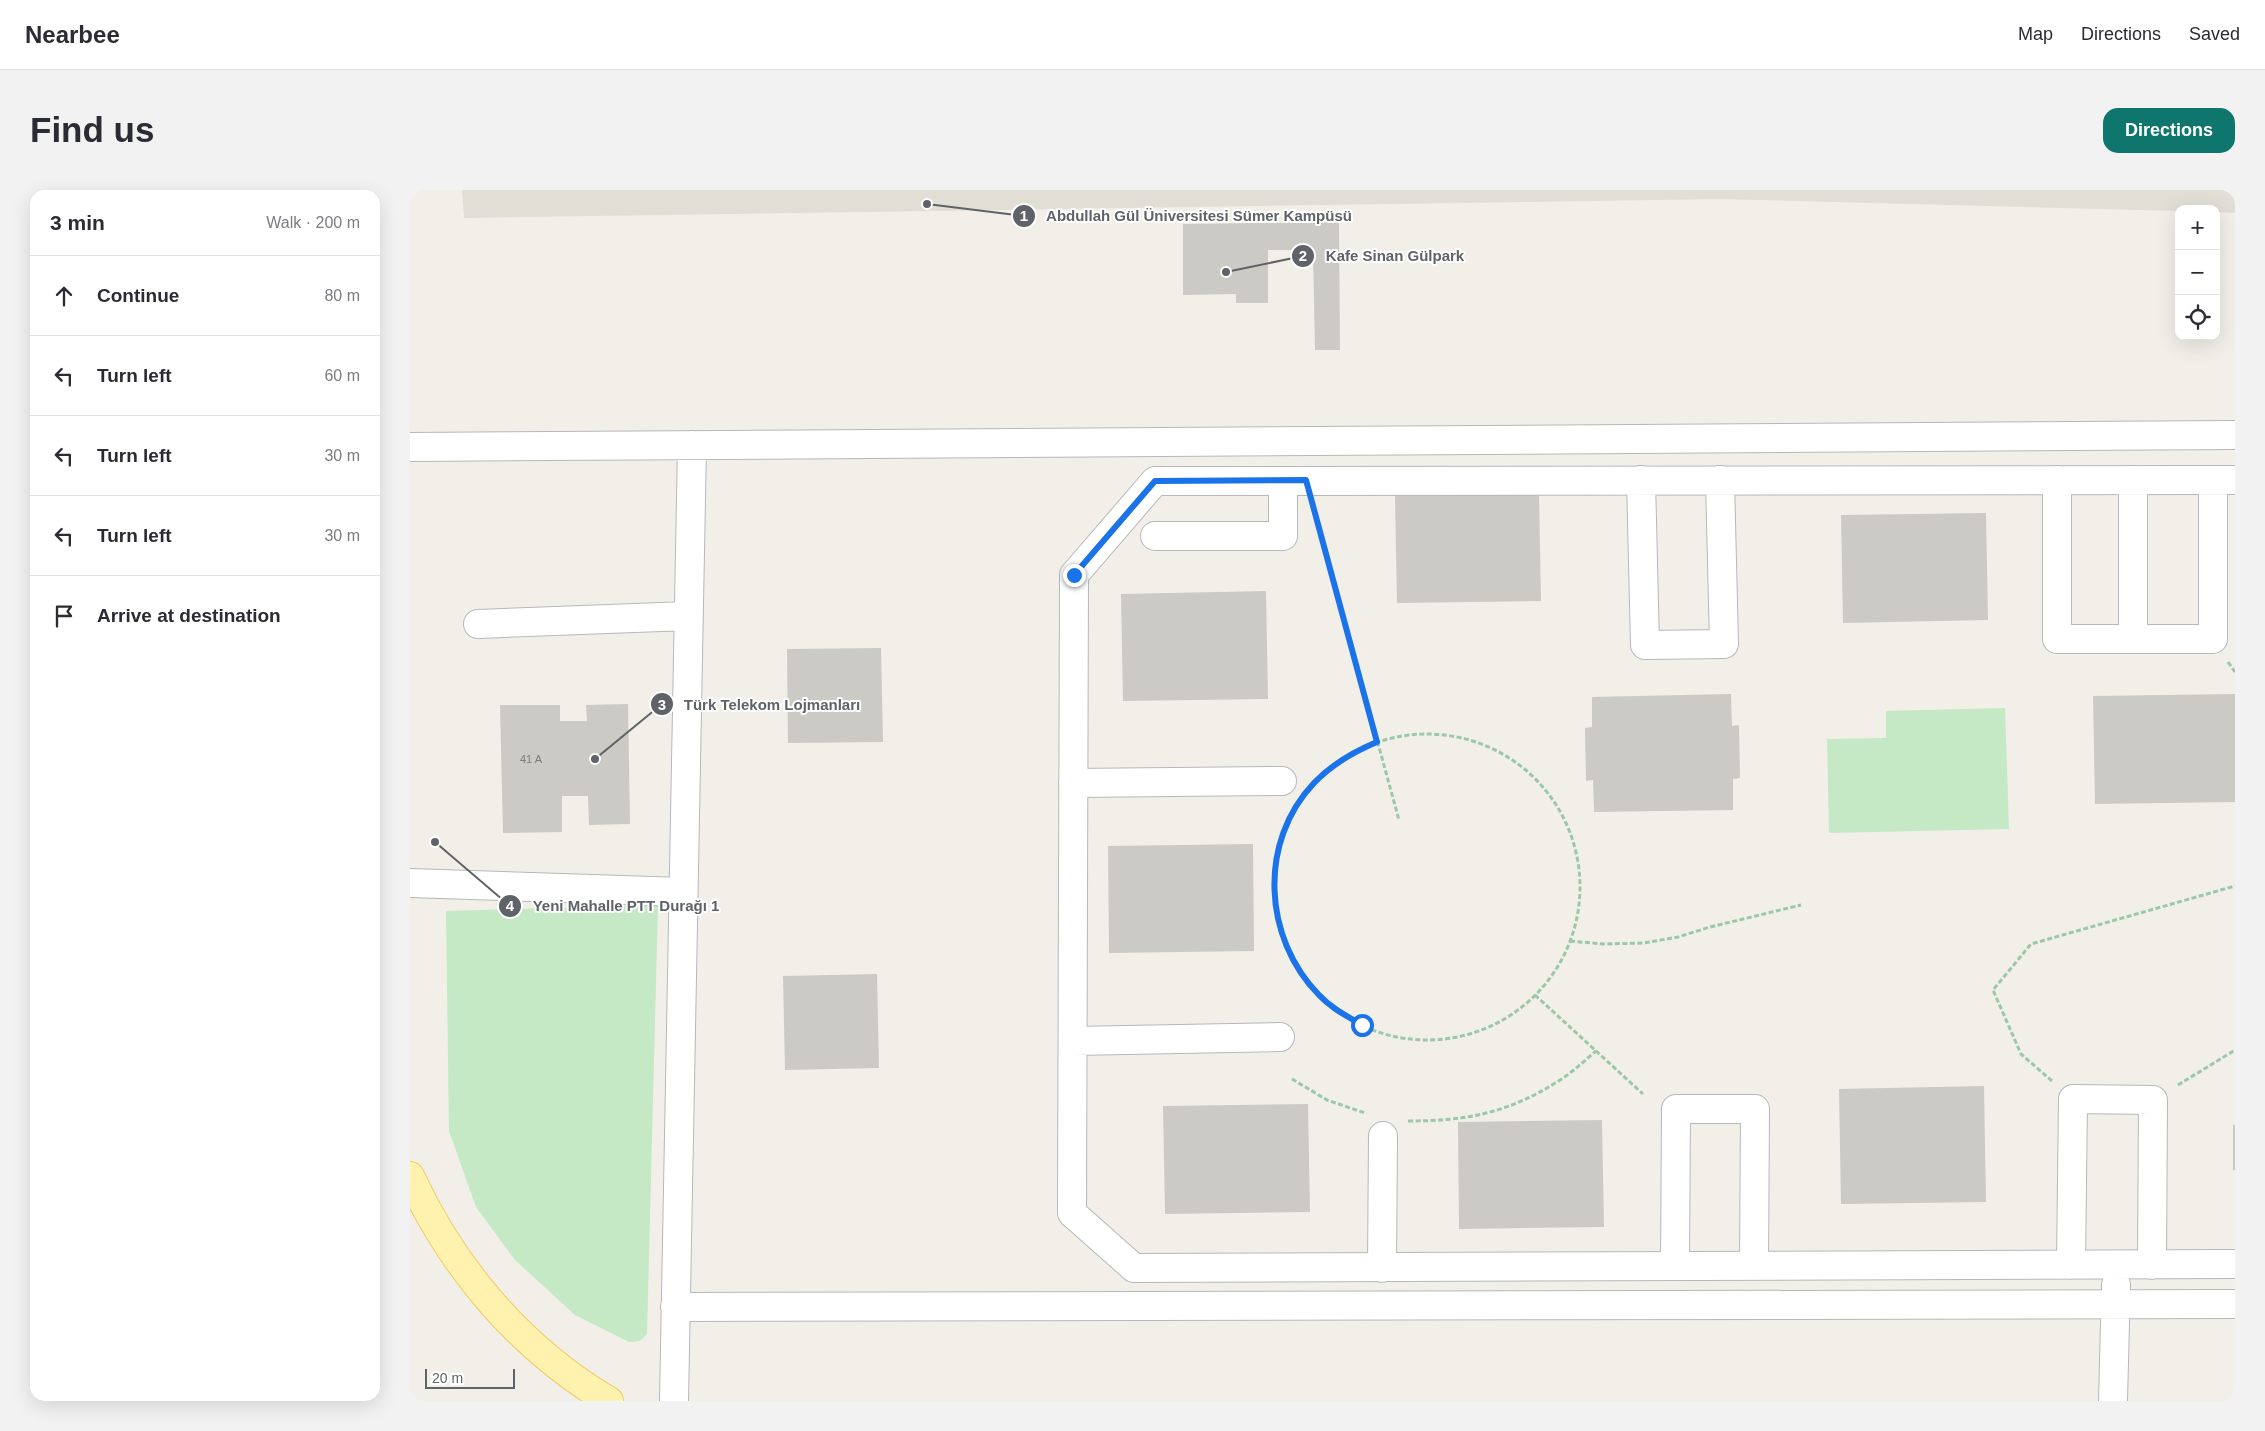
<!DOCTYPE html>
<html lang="en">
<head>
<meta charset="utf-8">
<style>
	:root { --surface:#fff; --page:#f2f2f3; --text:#2b2b33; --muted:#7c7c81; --line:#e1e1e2; --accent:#0f766e }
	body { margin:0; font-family:Helvetica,sans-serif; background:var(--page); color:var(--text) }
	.controls { position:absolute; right:15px; top:15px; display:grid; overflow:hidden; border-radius:10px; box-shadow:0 5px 20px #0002 }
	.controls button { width:45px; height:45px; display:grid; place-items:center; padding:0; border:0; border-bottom:1px solid var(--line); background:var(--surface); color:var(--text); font:25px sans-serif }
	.scale { position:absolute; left:15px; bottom:12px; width:90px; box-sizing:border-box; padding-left:5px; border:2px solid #5f6368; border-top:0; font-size:14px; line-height:18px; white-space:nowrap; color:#5f6368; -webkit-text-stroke:4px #fff; paint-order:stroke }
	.stop { position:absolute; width:15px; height:15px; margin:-11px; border:4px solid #1a73e8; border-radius:50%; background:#fff }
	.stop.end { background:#1a73e8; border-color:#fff; box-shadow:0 1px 5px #0008 }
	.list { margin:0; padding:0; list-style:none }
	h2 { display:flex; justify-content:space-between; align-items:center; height:65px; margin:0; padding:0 20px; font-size:21px }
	h2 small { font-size:16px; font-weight:400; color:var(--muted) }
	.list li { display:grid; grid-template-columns:32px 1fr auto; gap:15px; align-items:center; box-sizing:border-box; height:80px; padding:0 20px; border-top:1px solid var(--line) }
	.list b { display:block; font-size:19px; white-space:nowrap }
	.list em { font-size:16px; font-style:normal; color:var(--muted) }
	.icon { flex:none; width:28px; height:28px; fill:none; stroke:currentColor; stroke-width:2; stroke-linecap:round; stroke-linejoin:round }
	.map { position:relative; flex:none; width:1825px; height:1211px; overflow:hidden; border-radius:15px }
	header { display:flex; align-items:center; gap:30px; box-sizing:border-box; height:70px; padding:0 25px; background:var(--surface); border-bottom:1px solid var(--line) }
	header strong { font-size:24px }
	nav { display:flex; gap:28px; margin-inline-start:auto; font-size:18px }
	.intro { display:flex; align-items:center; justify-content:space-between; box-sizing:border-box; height:120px; padding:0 30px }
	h1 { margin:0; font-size:35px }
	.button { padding:12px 22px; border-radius:15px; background:var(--accent); color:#fff; font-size:18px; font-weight:700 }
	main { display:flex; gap:30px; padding:0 30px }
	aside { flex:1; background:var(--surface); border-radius:15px; box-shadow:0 5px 20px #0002 }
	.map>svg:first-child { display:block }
</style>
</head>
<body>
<header>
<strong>Nearbee</strong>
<nav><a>Map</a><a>Directions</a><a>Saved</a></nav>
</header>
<div class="intro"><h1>Find us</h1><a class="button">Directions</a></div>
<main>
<aside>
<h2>3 min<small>Walk · 200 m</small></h2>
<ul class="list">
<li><svg class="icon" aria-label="ahead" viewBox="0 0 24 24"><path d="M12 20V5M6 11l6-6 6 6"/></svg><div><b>Continue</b></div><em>80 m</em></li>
<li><svg class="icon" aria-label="left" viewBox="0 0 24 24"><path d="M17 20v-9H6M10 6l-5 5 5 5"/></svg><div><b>Turn left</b></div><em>60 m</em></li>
<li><svg class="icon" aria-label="left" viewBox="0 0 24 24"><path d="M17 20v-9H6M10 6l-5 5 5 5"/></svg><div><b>Turn left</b></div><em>30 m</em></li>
<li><svg class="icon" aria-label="left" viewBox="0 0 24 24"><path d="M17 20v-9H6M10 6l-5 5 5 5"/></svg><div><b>Turn left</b></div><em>30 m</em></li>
<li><svg class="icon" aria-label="arrive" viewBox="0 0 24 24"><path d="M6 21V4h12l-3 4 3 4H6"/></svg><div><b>Arrive at destination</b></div></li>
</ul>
</aside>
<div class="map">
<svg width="1825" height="1211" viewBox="0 0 1825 1211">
	<rect width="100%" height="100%" fill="#f1efe8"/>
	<path fill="#e1ded6" d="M52,0H1825V23L1806,22V19H1769V21L1311,9L54,28Z"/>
	<path fill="#c5e8c5" d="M1595,518L1599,639L1419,643L1417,549L1476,548V521Z
		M248,715L237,1144L230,1151L219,1152L165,1125L105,1070L66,1017L39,941L36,721Z"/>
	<path fill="#cccac5" d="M929,32L930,160H905L903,60H858V113H826V104L773,105V34Z
		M1129,304L1131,411L987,413L985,306Z
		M1576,323L1578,430L1433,433L1431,325Z
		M856,401L858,509L713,511L711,404Z
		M471,458L473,552L378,553L377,459Z
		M1321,504L1322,536L1329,535L1330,588L1323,589V620L1184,622L1183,590L1176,591L1175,538L1182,537V507Z
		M1825,504V612L1685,614L1683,506Z
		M218,514L220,634L179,635L178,606H152V642L93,643L90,515H150V531H177L176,515Z
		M843,654L844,761L699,763L698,656Z
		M467,784L469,878L375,880L373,786Z
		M1574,896L1576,1012L1431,1014L1429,899Z
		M898,914L900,1022L755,1024L753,916Z
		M1192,930L1194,1037L1049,1039L1048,932Z
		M1823,935H1825V980H1823Z"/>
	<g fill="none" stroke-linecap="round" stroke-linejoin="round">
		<defs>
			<path id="minor" d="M0,257L1825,245
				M1231,290L1235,455L1314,454L1310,290
				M1647,290V449H1803V290
				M1723,290V449
				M1825,290L745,291L664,385L662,1023L724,1078L1825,1074
				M745,346H873V291
				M68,434L278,426
				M663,593L872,591
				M0,693L273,702
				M663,851L870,847
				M1661,1075L1663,909L1743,910L1742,1075
				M1265,1076L1266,919H1345L1344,1076
				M972,1078L973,946
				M265,1117L1825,1114
				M264,1211L282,255
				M1703,1211L1706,1095"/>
			<path id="major" d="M0,986C43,1079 110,1158 199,1211"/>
		</defs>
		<use href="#minor" stroke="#b5b8bc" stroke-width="30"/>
		<use href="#major" stroke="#f2c960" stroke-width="30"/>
		<path stroke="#9cc7a9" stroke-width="3" stroke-dasharray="5 2.5" stroke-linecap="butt" d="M904,320L989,630
			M1818,472L1825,482
			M864 697a153 153 0 1 1 306 0a153 153 0 1 1-306 0Z
			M1160,751L1193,754L1234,753L1268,747L1300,737L1391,715
			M1125,805L1233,904
			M882,889L917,910L955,923
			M1642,891L1611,864L1583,800L1621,754L1825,696
			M1768,895L1825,860
			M998,931C1057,931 1099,923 1150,890C1163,882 1174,871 1186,861"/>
		<use href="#minor" stroke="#fff" stroke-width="28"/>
		<use href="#major" stroke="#fff2af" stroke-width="28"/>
	</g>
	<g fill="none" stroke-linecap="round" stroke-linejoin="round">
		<path stroke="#1a73e8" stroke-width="6" d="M664,385L745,291L896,290L967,552C943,562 922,574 904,593C848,652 853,748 909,805C921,818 937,826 952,835"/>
	</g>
	<g text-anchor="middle" stroke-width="4" stroke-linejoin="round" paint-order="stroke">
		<g font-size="11" fill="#7a7d7f">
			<text x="121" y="573">41 A</text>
		</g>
	</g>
	<path fill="none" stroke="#5f6368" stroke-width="2" d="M517 14L614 26M816 82L893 66M185 569L252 514M25 652L100 716"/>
	<g fill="#5f6368" stroke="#fff" stroke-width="2">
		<circle cx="517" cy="14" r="5"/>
		<circle cx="816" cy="82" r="5"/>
		<circle cx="185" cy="569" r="5"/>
		<circle cx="25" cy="652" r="5"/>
		<circle cx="614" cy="26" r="12"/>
		<circle cx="893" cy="66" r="12"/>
		<circle cx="252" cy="514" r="12"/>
		<circle cx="100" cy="716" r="12"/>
	</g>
	<g font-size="15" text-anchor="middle" font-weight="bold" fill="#fff">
		<text x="614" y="31">1</text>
		<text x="893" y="71">2</text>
		<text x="252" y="520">3</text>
		<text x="100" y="721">4</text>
	</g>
	<g font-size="15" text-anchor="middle" font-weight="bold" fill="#5f6368" stroke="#fff" stroke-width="4" stroke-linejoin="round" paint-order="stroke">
		<text x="789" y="31">Abdullah Gül Üniversitesi Sümer Kampüsü</text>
		<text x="985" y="71">Kafe Sinan Gülpark</text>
		<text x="362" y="520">Türk Telekom Lojmanları</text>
		<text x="216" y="721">Yeni Mahalle PTT Durağı 1</text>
	</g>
</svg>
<div class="controls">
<button>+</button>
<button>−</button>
<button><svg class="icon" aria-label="locate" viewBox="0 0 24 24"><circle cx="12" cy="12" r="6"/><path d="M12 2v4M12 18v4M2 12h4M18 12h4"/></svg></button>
</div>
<div class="scale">20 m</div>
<div class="stop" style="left:952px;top:835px"></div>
<div class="stop end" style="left:664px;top:385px"></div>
</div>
</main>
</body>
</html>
